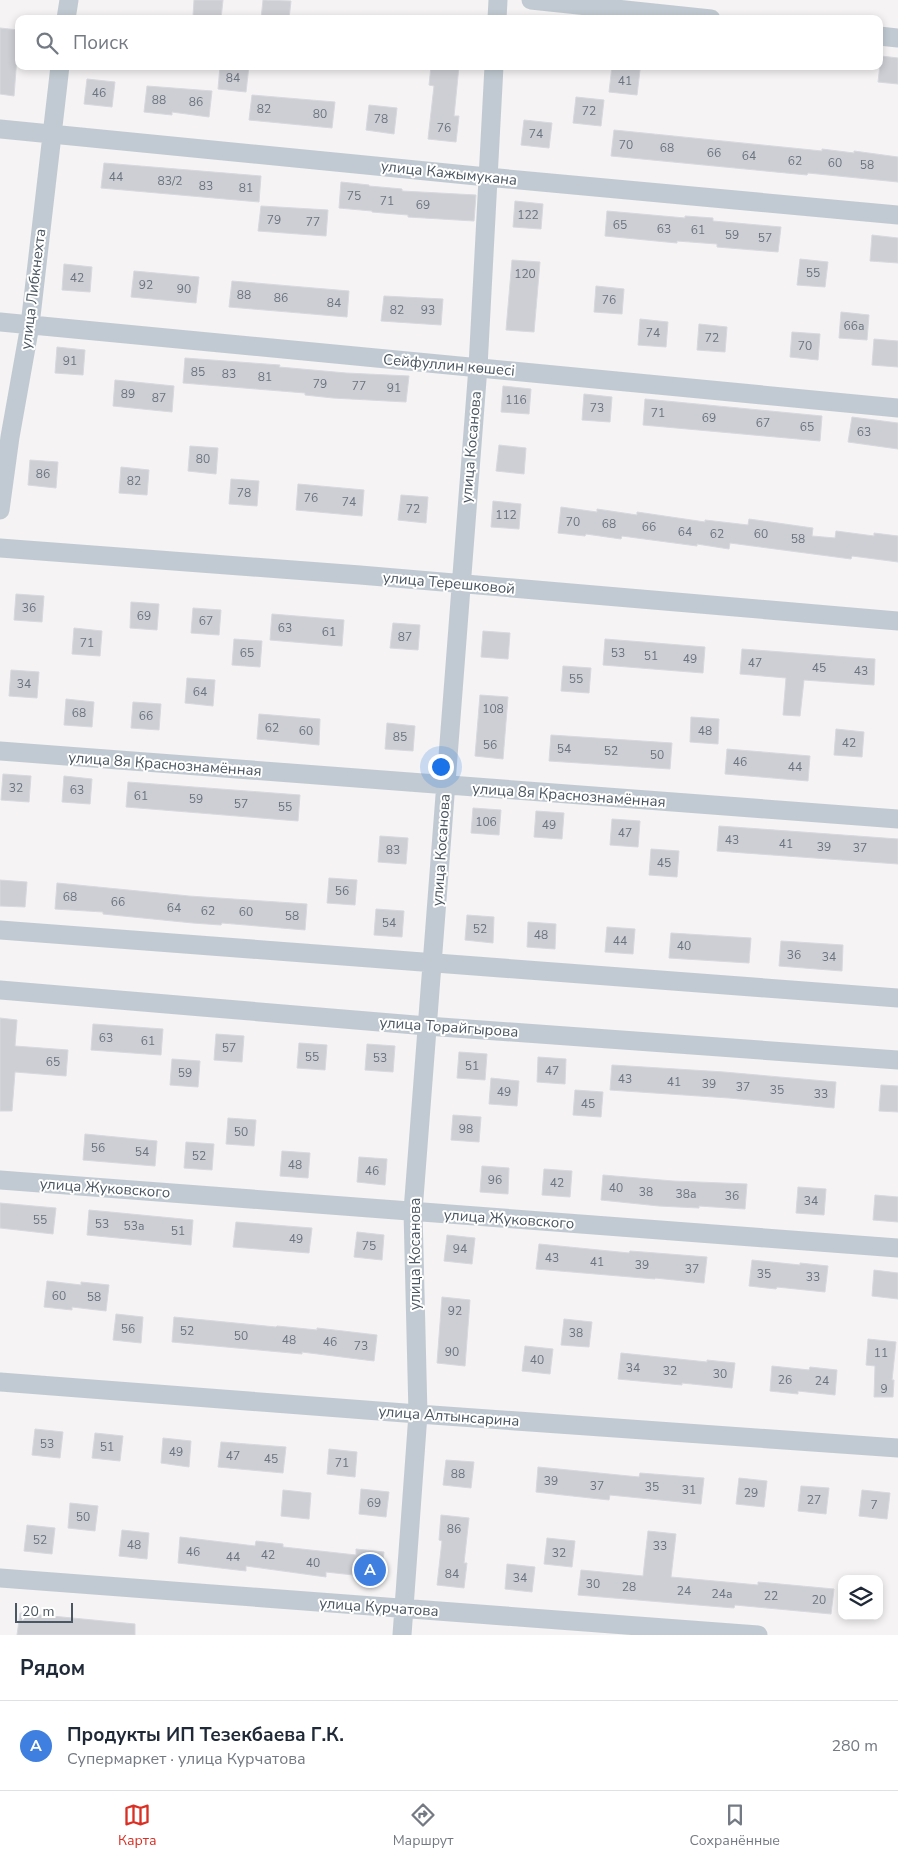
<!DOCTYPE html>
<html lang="ru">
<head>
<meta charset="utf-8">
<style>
	:root { --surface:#fff; --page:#f2f2f3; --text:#1f2937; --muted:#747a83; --line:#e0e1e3; --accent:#d93025 }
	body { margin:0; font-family:"Nunito Sans",sans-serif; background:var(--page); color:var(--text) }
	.controls { position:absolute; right:15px; bottom:15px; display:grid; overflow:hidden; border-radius:10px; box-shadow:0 2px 8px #0003 }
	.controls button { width:45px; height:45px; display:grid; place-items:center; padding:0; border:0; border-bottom:1px solid var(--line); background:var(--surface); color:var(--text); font:25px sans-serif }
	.scale { position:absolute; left:15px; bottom:12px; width:58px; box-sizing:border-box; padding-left:5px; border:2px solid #4a5661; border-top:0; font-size:14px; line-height:18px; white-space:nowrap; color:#4a5661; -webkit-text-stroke:4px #fff; paint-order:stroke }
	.you { position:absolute; left:440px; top:766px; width:18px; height:18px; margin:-12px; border:4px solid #fff; border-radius:50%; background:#1a73e8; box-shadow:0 0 0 8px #1a73e833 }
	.badge { display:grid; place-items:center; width:32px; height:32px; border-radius:50%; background:var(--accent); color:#fff; font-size:16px; font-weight:700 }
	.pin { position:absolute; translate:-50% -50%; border:2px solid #fff; box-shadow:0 1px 5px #0006 }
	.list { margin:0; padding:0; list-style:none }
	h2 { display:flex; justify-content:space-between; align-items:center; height:65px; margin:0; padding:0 20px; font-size:21px }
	h2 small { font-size:16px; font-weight:400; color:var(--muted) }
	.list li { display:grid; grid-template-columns:32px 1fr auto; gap:15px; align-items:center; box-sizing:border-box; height:90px; padding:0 20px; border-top:1px solid var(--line) }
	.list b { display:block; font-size:19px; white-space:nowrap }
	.list p { margin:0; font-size:16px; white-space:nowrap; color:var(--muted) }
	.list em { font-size:16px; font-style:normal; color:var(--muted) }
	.icon { flex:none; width:28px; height:28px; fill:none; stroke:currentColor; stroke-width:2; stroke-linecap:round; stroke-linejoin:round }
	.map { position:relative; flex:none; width:898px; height:1635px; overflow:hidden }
	.search { position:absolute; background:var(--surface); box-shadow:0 2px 8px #0003; left:15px; right:15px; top:15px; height:55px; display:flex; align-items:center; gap:12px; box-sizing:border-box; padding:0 18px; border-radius:10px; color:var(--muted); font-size:19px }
	.sheet { height:155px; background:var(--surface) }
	nav { display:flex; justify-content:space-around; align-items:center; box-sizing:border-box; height:70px; border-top:1px solid var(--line); background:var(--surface); font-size:14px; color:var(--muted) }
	nav a { display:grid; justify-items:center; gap:2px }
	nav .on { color:var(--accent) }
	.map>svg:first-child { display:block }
</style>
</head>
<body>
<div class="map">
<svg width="898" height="1635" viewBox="0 0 898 1635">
	<rect width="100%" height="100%" fill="#f5f3f3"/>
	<path fill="#cdcfd5" stroke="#d7d9de" d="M194,0H223L221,19L193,16Z
		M263,0L291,1L289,19H261Z
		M0,28L19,30L14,96L0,94Z
		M881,56L898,58V84L878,82Z
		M220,66H249L246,92L218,89Z
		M431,66H459L454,116H459L456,142L428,139L434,86L429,85Z
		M612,66L640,70L637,95L609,92Z
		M87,79L115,82L112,107L84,104Z
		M147,86L212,91L209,117L172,112V115L144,112Z
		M252,95L335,102L332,128L249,120Z
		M576,97L604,100L601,126L573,123Z
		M369,105L397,108L394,134L366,130Z
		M524,120L552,123L549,148L521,145Z
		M614,130L822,151V149L854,153V151L898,157V182L808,173L807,175L611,156Z
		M104,163L261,176L259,202L101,188Z
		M341,182L369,185V186L402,189V191L476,195L474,221L408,217V215L372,212V211L339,208Z
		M515,201L543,204L541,229L513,227Z
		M261,206L328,210L326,236L258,231Z
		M607,211L685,218V216L713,218V221L781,227L778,252L717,247V244L677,241V243L605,236Z
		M872,235L898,238V263L870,261Z
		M800,259L828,262L825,287L797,285Z
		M512,260L540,262L534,332L506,330Z
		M64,264L92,267L90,292L62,290Z
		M134,271L199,277L196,303L131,297Z
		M232,281L349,291L347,317L229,307Z
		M596,286L624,289L622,314L594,312Z
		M384,296L443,299L441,325L381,321Z
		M841,312L869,315L867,340L839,338Z
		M640,319L668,322L666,347L638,345Z
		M699,324L727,327L725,352L697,350Z
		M792,332L820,334L818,360L790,357Z
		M874,339L898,341V367L872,365Z
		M57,347L85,350L83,375L55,373Z
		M185,358L252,363L280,365L279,367L346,373L409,376L406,402L333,398L305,395V393L183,383Z
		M115,380L174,386L172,412L113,406Z
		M503,386L531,389L529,414L501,412Z
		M584,394L612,397L610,422L582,420Z
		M645,399L822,416L820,441L643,425Z
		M852,417L898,423V449L848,442Z
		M499,445L526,448L524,474L496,471Z
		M190,446L218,448L216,474L188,471Z
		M30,460L58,462L56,488L28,485Z
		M121,467L149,470L147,495L119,493Z
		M231,479L259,481L257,506L229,504Z
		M298,484L364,490L362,516L296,510Z
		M401,495L428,497L426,523L398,520Z
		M493,501L521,504L519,529L491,527Z
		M561,507L597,512V509L637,515V512L705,522V520L748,525L749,519L813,528L812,536L835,538L836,531L874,536V533L898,536V562L852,556L851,559L730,543L729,549L697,544V546L622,536L621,539L586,534L585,536L558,533Z
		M16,594L44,596L42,622L14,620Z
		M131,602L159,604L157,630L130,628Z
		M193,608L221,610L219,635L191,633Z
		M272,614L344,620L342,646L270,640Z
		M393,623L420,625L418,650L390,648Z
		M74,628L102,631L100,656L72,654Z
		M483,631L510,633L508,659L481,657Z
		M234,639L262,641L260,667L232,665Z
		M605,639L705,647L703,673L603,665Z
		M742,649L875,659L874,685L804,680L800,716L783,715L786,678L740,674Z
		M563,666L591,668L589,693L561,691Z
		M11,670L39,672L37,698L9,696Z
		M187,678L215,680L213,706L185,703Z
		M480,695L508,697L503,759L475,756Z
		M66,699L94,702L92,727L64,725Z
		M133,702L161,704L159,730L131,728Z
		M259,714L320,719L319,745L257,739Z
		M691,717L719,719L718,744L690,742Z
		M387,723L415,726L413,751L385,749Z
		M836,729L864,732L862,757L834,755Z
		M551,735L672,743L670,769L549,761Z
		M727,749L810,756L808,781L725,774Z
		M3,774L31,776L29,802L1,800Z
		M64,776L92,779L90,804L62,802Z
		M128,782L300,795L298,821L126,807Z
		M473,808L501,810L499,835L471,833Z
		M536,811L564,813L562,839L534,837Z
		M612,819L640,821L638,847L610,845Z
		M719,826L898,839V864L717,851Z
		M380,836L408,838L406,864L378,862Z
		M651,849L679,851L677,877L649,875Z
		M329,878L357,880L355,905L327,903Z
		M0,880L27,882L25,907L0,906Z
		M57,883L189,896L307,904L305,930L222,923L221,925L193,923L103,914V912L55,909Z
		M376,909L404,911L402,937L374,935Z
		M467,915L494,917L493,943L465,940Z
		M528,922L556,924L555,949L527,947Z
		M607,927L635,929L633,954L605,952Z
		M671,933L751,938L749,963L669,958Z
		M781,941L843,945L842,971L779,966Z
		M0,1018L17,1020L15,1046L68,1050L66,1076L15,1072L12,1111H0Z
		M93,1024L163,1029L161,1055L91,1050Z
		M216,1034L244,1036L242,1062L214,1060Z
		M299,1043L327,1045L325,1070L297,1068Z
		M367,1044L395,1046L393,1072L365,1070Z
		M459,1052L487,1054L485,1080L457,1078Z
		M538,1057L566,1059L565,1084L537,1082Z
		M172,1059L200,1061L198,1087L170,1085Z
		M612,1065L724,1072L836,1082L834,1108L729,1098L610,1090Z
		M491,1078L519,1081L517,1106L489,1104Z
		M881,1085L898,1086V1112L879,1111Z
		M575,1090L603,1092L601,1117L573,1115Z
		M453,1115L481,1117L479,1142L451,1140Z
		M228,1118L256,1120L254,1146L226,1144Z
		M85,1134L157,1141L155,1166L83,1160Z
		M186,1142L214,1144L212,1170L184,1168Z
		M282,1151L310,1153L308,1178L280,1176Z
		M359,1157L387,1159L385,1185L357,1182Z
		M482,1166L509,1168L508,1194L480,1192Z
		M544,1169L572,1171L570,1197L542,1195Z
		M603,1175L673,1181L747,1184L745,1209L699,1206V1208L659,1206L601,1200Z
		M798,1187L826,1189L824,1215L796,1213Z
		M875,1195L898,1197V1222L873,1220Z
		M0,1203L56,1208L53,1234L0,1228Z
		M89,1210L193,1220L191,1245L87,1235Z
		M236,1222L312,1228L309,1253L233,1247Z
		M357,1232L384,1235L382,1260L354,1257Z
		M447,1235L475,1238L472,1264L444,1261Z
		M539,1244L629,1253L630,1251L707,1257L704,1283L655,1278V1279L536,1269Z
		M752,1260L800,1265V1263L828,1266L825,1292L777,1287L776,1289L749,1286Z
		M874,1270L898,1273V1299L872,1296Z
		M47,1281L81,1285V1282L109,1285L106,1311L72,1307V1310L44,1307Z
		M442,1297L470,1300L465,1366L437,1363Z
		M116,1314L143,1317L141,1343L113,1340Z
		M174,1317L276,1327L277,1326L317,1330V1328L377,1335L374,1361L302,1352V1354L172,1342Z
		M564,1319L592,1322L589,1347L561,1345Z
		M868,1339L896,1342L892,1380H894L893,1397H874L875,1366L866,1365Z
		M525,1346L553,1349L550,1374L522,1371Z
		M621,1353L707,1362V1360L735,1363L732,1388L682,1383V1385L618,1379Z
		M772,1366L809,1370L810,1367L837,1370L835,1395L798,1391V1394L770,1391Z
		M35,1429L63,1432L60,1458L32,1455Z
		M95,1433L123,1436L120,1461L92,1458Z
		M163,1438L191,1441L189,1467L161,1463Z
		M221,1442L286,1447L283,1473L218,1467Z
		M329,1449L357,1452L355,1477L327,1474Z
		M446,1460L474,1462L471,1488L443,1485Z
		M538,1467L639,1477L640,1473L704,1478L701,1504L610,1495L609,1500L536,1492Z
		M739,1478L767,1481L764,1507L736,1504Z
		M801,1486L829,1488L826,1514L798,1511Z
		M361,1489L389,1492L386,1517L359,1514Z
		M283,1490L311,1493L309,1519L281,1516Z
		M862,1490L890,1493L887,1519L859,1516Z
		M70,1503L98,1506L95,1531L68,1528Z
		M441,1515L469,1518L464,1563H467L464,1588L437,1585L442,1541L439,1540Z
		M27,1525L55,1528L52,1554L24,1551Z
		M122,1530L149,1533L147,1559L119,1556Z
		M648,1531L676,1534L671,1577L758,1585V1582L834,1589L831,1614L735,1605L734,1608L578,1595L581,1570L643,1576Z
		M180,1537L255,1546L256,1541L283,1544V1547L356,1555V1549L384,1552L381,1578L326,1572V1577L246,1566V1571L178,1563Z
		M547,1538L575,1541L572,1567L544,1564Z
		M507,1564L535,1567L532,1592L505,1589Z
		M20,1613L135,1624V1635H17Z"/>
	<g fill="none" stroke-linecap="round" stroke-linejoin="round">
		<path stroke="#c1cad2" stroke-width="19" d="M531,0L711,19
			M66,19L69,0
			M497,19L498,0
			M879,36L898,38
			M0,129L487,177L898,215
			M0,322L898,408
			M0,510L10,437L30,325L60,66
			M0,548L360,575L898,621
			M0,751L898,819
			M0,930L898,998
			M0,990L427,1026L898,1060
			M0,1180L898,1248
			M0,1382L418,1414L898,1448
			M0,1578L758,1635
			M402,1635L418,1414L413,1211L478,367L494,66"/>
	</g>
	<g text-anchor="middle" stroke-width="4" stroke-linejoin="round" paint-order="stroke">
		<g font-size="12" fill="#6b747e">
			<text x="233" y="82">84</text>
			<text x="625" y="85">41</text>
			<text x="99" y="97">46</text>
			<text x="159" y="104">88</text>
			<text x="196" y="106">86</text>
			<text x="264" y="113">82</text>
			<text x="589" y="115">72</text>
			<text x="320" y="118">80</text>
			<text x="381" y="123">78</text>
			<text x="444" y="132">76</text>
			<text x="536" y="138">74</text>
			<text x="626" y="149">70</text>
			<text x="667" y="152">68</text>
			<text x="714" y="157">66</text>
			<text x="749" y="160">64</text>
			<text x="795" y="165">62</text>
			<text x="835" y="167">60</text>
			<text x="867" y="169">58</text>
			<text x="116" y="181">44</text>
			<text x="170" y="185">83/2</text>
			<text x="206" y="190">83</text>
			<text x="246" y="192">81</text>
			<text x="354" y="200">75</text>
			<text x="387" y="205">71</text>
			<text x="423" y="209">69</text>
			<text x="528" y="219">122</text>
			<text x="274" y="224">79</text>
			<text x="313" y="226">77</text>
			<text x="620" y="229">65</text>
			<text x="664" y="233">63</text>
			<text x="698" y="234">61</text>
			<text x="732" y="239">59</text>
			<text x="765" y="242">57</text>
			<text x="813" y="277">55</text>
			<text x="525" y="278">120</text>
			<text x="77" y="282">42</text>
			<text x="146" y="289">92</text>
			<text x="184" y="293">90</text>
			<text x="244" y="299">88</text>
			<text x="281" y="302">86</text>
			<text x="609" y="304">76</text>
			<text x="334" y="307">84</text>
			<text x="397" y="314">82</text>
			<text x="428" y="314">93</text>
			<text x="854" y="330">66а</text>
			<text x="653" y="337">74</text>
			<text x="712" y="342">72</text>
			<text x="805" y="350">70</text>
			<text x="70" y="365">91</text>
			<text x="198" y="376">85</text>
			<text x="229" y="378">83</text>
			<text x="265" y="381">81</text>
			<text x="320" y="388">79</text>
			<text x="359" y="390">77</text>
			<text x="394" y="392">91</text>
			<text x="128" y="398">89</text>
			<text x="159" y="402">87</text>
			<text x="516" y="404">116</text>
			<text x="597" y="412">73</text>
			<text x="658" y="417">71</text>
			<text x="709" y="422">69</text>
			<text x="763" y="427">67</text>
			<text x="807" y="431">65</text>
			<text x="864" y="436">63</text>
			<text x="203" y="463">80</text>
			<text x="43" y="478">86</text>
			<text x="134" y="485">82</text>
			<text x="244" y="497">78</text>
			<text x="311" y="502">76</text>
			<text x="349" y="506">74</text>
			<text x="413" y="513">72</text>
			<text x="506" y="519">112</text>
			<text x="573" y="526">70</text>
			<text x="609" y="528">68</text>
			<text x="649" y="531">66</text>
			<text x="685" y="536">64</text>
			<text x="717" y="538">62</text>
			<text x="761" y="538">60</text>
			<text x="798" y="543">58</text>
			<text x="29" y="612">36</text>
			<text x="144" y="620">69</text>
			<text x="206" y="625">67</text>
			<text x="285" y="632">63</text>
			<text x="329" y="636">61</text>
			<text x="405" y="641">87</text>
			<text x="87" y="647">71</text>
			<text x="247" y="657">65</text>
			<text x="618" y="657">53</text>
			<text x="651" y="660">51</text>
			<text x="690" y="663">49</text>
			<text x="755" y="667">47</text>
			<text x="819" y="672">45</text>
			<text x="861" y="675">43</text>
			<text x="576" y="683">55</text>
			<text x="24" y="688">34</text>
			<text x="200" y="696">64</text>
			<text x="493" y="713">108</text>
			<text x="79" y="717">68</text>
			<text x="146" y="720">66</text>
			<text x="272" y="732">62</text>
			<text x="306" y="735">60</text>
			<text x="705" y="735">48</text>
			<text x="400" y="741">85</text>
			<text x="849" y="747">42</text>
			<text x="490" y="749">56</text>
			<text x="564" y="753">54</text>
			<text x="611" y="755">52</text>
			<text x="657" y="759">50</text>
			<text x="740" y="766">46</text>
			<text x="795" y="771">44</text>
			<text x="16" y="792">32</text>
			<text x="77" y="794">63</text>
			<text x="141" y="800">61</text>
			<text x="196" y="803">59</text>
			<text x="241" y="808">57</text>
			<text x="285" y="811">55</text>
			<text x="486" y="826">106</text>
			<text x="549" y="829">49</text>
			<text x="625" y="837">47</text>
			<text x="732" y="844">43</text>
			<text x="786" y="848">41</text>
			<text x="824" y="851">39</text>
			<text x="860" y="852">37</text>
			<text x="393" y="854">83</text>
			<text x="664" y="867">45</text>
			<text x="342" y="895">56</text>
			<text x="70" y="901">68</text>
			<text x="118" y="906">66</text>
			<text x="174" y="912">64</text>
			<text x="208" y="915">62</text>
			<text x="246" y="916">60</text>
			<text x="292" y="920">58</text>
			<text x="389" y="927">54</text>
			<text x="480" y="933">52</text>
			<text x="541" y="939">48</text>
			<text x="620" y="945">44</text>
			<text x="684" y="950">40</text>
			<text x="794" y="959">36</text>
			<text x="829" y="961">34</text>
			<text x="106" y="1042">63</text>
			<text x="148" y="1045">61</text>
			<text x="229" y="1052">57</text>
			<text x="312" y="1061">55</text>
			<text x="380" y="1062">53</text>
			<text x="53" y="1066">65</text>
			<text x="472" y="1070">51</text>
			<text x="552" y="1075">47</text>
			<text x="185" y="1077">59</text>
			<text x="625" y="1083">43</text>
			<text x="674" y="1086">41</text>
			<text x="709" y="1088">39</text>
			<text x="743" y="1091">37</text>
			<text x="777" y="1094">35</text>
			<text x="504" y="1096">49</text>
			<text x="821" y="1098">33</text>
			<text x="588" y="1108">45</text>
			<text x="466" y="1133">98</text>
			<text x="241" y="1136">50</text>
			<text x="98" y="1152">56</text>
			<text x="142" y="1156">54</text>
			<text x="199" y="1160">52</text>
			<text x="295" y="1169">48</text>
			<text x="372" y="1175">46</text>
			<text x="495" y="1184">96</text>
			<text x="557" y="1187">42</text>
			<text x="616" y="1192">40</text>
			<text x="646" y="1196">38</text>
			<text x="686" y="1198">38а</text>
			<text x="732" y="1200">36</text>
			<text x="811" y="1205">34</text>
			<text x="40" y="1224">55</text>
			<text x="102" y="1228">53</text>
			<text x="134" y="1230">53а</text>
			<text x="178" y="1235">51</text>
			<text x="296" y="1243">49</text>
			<text x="369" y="1250">75</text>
			<text x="460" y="1253">94</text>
			<text x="552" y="1262">43</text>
			<text x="597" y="1266">41</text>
			<text x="642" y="1269">39</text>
			<text x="692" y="1273">37</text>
			<text x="764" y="1278">35</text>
			<text x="813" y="1281">33</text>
			<text x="59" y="1300">60</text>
			<text x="94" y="1301">58</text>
			<text x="455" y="1315">92</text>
			<text x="128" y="1333">56</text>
			<text x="187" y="1335">52</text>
			<text x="576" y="1337">38</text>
			<text x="241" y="1340">50</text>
			<text x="289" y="1344">48</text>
			<text x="330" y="1346">46</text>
			<text x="361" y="1350">73</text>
			<text x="452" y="1356">90</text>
			<text x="881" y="1357">11</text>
			<text x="537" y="1364">40</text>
			<text x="633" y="1372">34</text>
			<text x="670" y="1375">32</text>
			<text x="720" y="1378">30</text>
			<text x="785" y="1384">26</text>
			<text x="822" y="1385">24</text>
			<text x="884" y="1393">9</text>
			<text x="47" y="1448">53</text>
			<text x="107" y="1451">51</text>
			<text x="176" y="1456">49</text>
			<text x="233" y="1460">47</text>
			<text x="271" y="1463">45</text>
			<text x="342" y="1467">71</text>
			<text x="458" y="1478">88</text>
			<text x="551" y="1485">39</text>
			<text x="597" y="1490">37</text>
			<text x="652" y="1491">35</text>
			<text x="689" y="1494">31</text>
			<text x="751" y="1497">29</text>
			<text x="814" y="1504">27</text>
			<text x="374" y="1507">69</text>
			<text x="874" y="1509">7</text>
			<text x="83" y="1521">50</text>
			<text x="454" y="1533">86</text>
			<text x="40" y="1544">52</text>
			<text x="134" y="1549">48</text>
			<text x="660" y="1550">33</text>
			<text x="193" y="1556">46</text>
			<text x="559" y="1557">32</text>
			<text x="268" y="1559">42</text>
			<text x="233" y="1561">44</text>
			<text x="313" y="1567">40</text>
			<text x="452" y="1578">84</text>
			<text x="520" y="1582">34</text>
			<text x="593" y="1588">30</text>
			<text x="629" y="1591">28</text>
			<text x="684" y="1595">24</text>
			<text x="722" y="1598">24а</text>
			<text x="771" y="1600">22</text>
			<text x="819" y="1604">20</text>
		</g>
		<g font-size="15" fill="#4a5661" stroke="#fff">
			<text transform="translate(449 173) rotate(6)" y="5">улица Кажымукана</text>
			<text transform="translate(33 289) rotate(-83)" y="5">улица Либкнехта</text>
			<text transform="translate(449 365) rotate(5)" y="5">Сейфуллин көшесі</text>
			<text transform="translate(471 447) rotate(-85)" y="5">улица Косанова</text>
			<text transform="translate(449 583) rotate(5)" y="5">улица Терешковой</text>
			<text transform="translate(165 764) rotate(4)" y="5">улица 8я Краснознамённая</text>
			<text transform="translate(569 795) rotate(4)" y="5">улица 8я Краснознамённая</text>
			<text transform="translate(441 850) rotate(-86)" y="5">улица Косанова</text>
			<text transform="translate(449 1027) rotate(4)" y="5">улица Торайгырова</text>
			<text transform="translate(105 1188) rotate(4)" y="5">улица Жуковского</text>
			<text transform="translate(509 1219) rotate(4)" y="5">улица Жуковского</text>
			<text transform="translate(415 1254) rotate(-90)" y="5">улица Косанова</text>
			<text transform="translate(449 1416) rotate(4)" y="5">улица Алтынсарина</text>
			<text transform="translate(379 1607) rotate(4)" y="5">улица Курчатова</text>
		</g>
	</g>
</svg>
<div class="controls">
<button><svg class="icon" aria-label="layers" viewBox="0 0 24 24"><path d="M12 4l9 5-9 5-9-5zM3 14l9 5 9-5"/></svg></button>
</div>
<div class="scale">20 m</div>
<div class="you"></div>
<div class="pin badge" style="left:370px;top:1570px;background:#3f7fe0">A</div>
<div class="search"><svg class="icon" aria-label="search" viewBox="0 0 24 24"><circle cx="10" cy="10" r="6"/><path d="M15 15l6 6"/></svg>Поиск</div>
</div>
<section class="sheet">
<h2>Рядом<small></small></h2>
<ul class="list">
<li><span class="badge" style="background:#3f7fe0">A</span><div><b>Продукты ИП Тезекбаева Г.К.</b><p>Супермаркет · улица Курчатова</p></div><em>280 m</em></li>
</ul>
</section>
<nav>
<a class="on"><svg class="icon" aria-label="map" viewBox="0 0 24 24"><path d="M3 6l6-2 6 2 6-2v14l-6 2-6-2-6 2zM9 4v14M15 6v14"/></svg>Карта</a>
<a><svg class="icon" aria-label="directions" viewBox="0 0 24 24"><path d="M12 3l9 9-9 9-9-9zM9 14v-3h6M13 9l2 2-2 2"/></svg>Маршрут</a>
<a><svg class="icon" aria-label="saved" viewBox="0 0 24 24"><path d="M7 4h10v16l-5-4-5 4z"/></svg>Сохранённые</a>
</nav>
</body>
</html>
